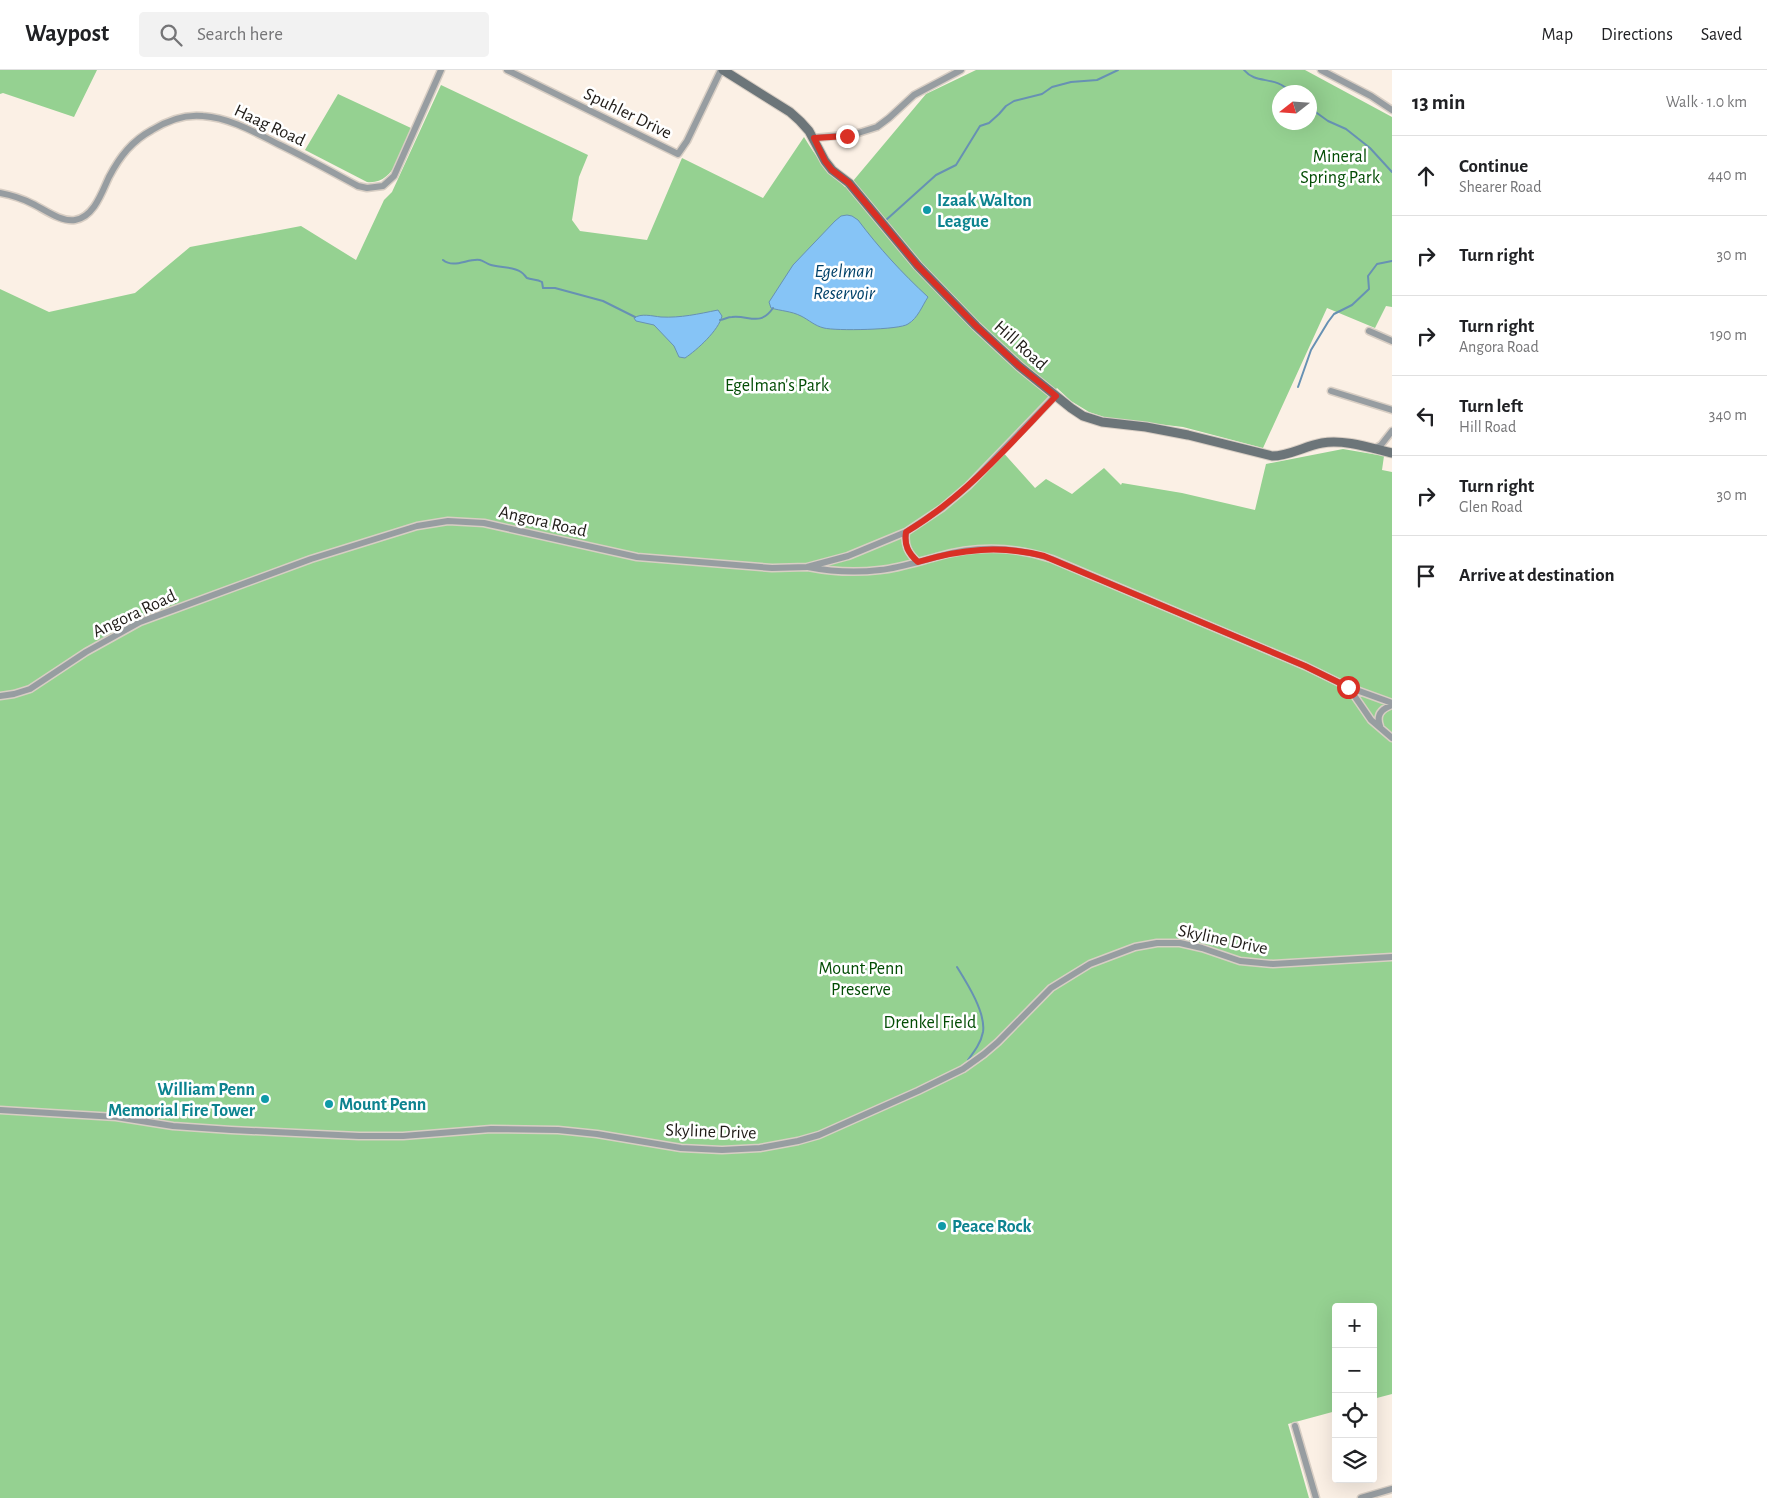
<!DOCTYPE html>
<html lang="en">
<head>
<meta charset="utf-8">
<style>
	:root { --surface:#fff; --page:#f2f2f2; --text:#202124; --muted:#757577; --line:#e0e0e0 }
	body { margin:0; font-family:"Alegreya Sans",sans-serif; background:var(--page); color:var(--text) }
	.controls { position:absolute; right:15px; bottom:15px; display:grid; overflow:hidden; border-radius:5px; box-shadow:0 5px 20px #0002 }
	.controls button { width:45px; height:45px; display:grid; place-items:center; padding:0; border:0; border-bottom:1px solid var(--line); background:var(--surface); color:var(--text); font:25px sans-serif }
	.compass { position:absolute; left:1272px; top:15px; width:45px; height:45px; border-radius:50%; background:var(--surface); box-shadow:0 5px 20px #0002; rotate:253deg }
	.stop { position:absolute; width:15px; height:15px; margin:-11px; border:4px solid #d93025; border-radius:50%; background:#fff }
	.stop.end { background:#d93025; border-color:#fff; box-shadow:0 1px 5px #0008 }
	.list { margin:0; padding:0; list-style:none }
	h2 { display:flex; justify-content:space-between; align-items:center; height:65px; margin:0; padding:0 20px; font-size:21px }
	h2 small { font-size:16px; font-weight:400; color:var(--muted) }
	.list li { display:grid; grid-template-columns:32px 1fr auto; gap:15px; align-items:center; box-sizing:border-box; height:80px; padding:0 20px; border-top:1px solid var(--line) }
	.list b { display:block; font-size:19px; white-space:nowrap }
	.list p { margin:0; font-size:16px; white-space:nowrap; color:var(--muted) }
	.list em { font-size:16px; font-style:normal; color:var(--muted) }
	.icon { flex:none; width:28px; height:28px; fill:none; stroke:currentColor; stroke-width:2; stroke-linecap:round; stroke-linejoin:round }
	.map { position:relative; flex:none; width:1392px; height:1428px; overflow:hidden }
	header { display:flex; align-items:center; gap:30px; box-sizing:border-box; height:70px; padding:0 25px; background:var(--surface); border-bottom:1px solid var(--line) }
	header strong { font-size:24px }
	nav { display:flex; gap:28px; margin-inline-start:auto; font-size:18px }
	.search { width:350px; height:45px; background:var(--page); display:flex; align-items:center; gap:12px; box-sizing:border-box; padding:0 18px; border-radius:5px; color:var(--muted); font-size:19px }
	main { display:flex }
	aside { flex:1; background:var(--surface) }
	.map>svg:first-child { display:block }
</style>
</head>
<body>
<header>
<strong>Waypost</strong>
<div class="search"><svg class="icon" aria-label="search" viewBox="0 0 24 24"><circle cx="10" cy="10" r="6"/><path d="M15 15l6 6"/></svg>Search here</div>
<nav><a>Map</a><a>Directions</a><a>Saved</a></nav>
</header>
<main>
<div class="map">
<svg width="1392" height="1428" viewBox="0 0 1392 1428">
	<rect width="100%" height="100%" fill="#fbf0e5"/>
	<path fill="#95d191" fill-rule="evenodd" d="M0,0H97L74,47L3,23L0,24Z
		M976,0H1305L1392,47V237L1386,236L1375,258L1327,238L1263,378L1183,357L1107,348L1089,342L1071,331L1057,318L1000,379L1035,418L1046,409L1072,424L1104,398L1121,415L1122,413L1182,423L1255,440L1266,394L1343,379L1384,386L1382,400L1392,402V1324L1373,1329V1237H1336V1341L1288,1354L1309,1428H0V219L49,242L135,223L190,177L301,156L356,190L384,130L392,122L441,15L588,85L579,107L572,150L580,161L647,170L682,88L763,128L804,67C816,87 828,102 845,117L853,111L926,24ZM1280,22H1310V52H1280Z
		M338,24L411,58C402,79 395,115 367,112L305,80Z"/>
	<path fill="#86c4f6" stroke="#6791b3" d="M847,145L852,146L858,150C879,178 902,203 928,227C922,236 918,248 908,254C900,260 835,261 824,258C815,256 809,250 801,246C791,241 781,241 771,238L769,232L771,229L793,195L835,151L841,146Z
		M718,240L722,246C719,260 697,280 685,288L679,287L674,276L654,255L636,251L634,248C641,243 652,246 661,247C681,248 698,244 718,240Z"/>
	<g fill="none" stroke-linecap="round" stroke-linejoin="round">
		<path stroke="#6791b3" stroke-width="2" d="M1244,0C1256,15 1276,5 1290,22
			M1310,38L1328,51L1346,59L1370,78L1392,102
			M886,150L936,105L956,95L980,56L989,53L999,44L1006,36L1014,31L1042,24L1052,17L1071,12L1097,10L1118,0
			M443,190C454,199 468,188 480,190C484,191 487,194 491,195C501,198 512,196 521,202C524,204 525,206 527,208C532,210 537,209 542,212L543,218H555L603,231L635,247
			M720,250C725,249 728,247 732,247C749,245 760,257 773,238
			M1298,317L1311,280L1328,252L1334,244L1352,235L1369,219L1368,206L1377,194L1392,191
			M957,897C967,913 986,943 983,962C981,973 974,982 968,990"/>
		<defs>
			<path id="street" d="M507,0L678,84L687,71L721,0
				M1321,0L1371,26L1392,40
				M814,68L855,64L877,57L889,48L914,25L961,0
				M0,123C11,125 23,129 33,134C45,140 61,152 75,150C94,147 102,122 109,107C120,86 132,71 152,60C168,50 184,44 203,46C231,48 256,63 280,75C307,88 332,102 358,116L367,118L383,116L394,106L441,0
				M1369,261L1392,271
				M1331,321L1392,340
				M1374,379L1381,375L1392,361
				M906,462C904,475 908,483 918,492
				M808,497C833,502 855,503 880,500C899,498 917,492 936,487C974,476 1014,476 1052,489L1305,596L1348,617L1392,633
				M1349,618L1371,650L1392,668
				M0,626L14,624L30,619L86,582L140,552L311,489L417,456L448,451L484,453L637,487L772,498L807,497L848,486L906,462L942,438L968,416L1055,326
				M1380,656C1376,645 1381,639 1392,635
				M0,1040L116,1047L173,1056L231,1060L359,1066H403L491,1059L558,1060L597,1064L681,1078L722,1080L760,1078L798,1071L819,1065L918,1021L963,999L984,984L998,972L1051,918L1090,894L1135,877L1157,873H1180L1202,878L1240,891L1273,894L1392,887
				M1295,1356L1316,1428
				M1361,1428L1392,1419"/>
			<path id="secondary" d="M723,0L790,42L800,51L809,61L825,91L832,100L849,113L918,196L976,256L1019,296L1071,338L1083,346L1102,352L1146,357L1188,365L1272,386C1289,386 1305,376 1322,373C1344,369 1371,378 1392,383"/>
		</defs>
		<use href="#street" stroke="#d8cec4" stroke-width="9"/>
		<use href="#secondary" stroke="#d8cec4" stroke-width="11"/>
		<use href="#street" stroke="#979da1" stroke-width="6"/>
		<use href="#secondary" stroke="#6c7579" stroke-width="9"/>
	</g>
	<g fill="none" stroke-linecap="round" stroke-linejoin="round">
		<path stroke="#d93025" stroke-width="6" d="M847,66L814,68L825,91L832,100L849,113L918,196L976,256L1019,296L1056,326C1009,375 965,427 906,462C904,475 908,483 918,492C961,479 1001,475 1044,486L1305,596L1348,617"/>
	</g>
	<g fill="#0f9aa8" stroke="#fff" stroke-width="2">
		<circle cx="927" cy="140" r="5"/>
		<circle cx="265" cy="1029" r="5"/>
		<circle cx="329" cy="1034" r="5"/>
		<circle cx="942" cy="1156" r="5"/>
	</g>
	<g text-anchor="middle" stroke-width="5" stroke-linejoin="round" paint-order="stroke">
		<g font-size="18" fill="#1f1b17" stroke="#fff">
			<text transform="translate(628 43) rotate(26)" y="6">Spuhler Drive</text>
			<text transform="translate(270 55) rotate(25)" y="6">Haag Road</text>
			<text transform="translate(1021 275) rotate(42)" y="6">Hill Road</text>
			<text transform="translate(543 451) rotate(13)" y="6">Angora Road</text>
			<text transform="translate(134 543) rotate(-25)" y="6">Angora Road</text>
			<text transform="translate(1223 869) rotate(12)" y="6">Skyline Drive</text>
			<text transform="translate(711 1061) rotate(2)" y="6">Skyline Drive</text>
		</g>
		<g font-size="18" fill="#024c04" stroke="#fff">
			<text x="1340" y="92">Mineral<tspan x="1340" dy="21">Spring Park</tspan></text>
			<text x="777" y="321">Egelman's Park</text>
			<text x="861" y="904">Mount Penn<tspan x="861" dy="21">Preserve</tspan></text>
			<text x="930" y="958">Drenkel Field</text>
		</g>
		<g font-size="18" font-weight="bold" fill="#0d838f" stroke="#fff" text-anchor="start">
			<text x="937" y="136">Izaak Walton<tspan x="937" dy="21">League</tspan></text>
			<text x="255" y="1025" text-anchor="end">William Penn<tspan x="255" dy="21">Memorial Fire Tower</tspan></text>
			<text x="339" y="1040">Mount Penn</text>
			<text x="952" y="1162">Peace Rock</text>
		</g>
		<g font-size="19" font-style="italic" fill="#004169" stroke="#fff">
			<text x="844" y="207">Egelman<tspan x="844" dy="22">Reservoir</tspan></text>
		</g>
	</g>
</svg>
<div class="controls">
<button>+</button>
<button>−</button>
<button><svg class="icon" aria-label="locate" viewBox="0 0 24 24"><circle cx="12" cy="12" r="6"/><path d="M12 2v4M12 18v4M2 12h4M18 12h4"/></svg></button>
<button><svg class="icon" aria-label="layers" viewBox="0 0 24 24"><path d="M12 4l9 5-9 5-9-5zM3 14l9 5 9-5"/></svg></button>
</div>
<svg class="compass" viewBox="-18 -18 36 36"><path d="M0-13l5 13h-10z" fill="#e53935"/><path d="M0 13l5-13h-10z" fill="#757577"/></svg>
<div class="stop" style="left:1348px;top:617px"></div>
<div class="stop end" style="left:847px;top:66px"></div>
</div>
<aside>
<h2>13 min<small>Walk · 1.0 km</small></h2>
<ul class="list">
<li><svg class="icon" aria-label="ahead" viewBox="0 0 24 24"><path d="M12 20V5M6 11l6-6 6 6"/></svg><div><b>Continue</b><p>Shearer Road</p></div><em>440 m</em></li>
<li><svg class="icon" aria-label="right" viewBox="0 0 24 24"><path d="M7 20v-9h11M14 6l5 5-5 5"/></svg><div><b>Turn right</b></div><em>30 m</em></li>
<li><svg class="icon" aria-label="right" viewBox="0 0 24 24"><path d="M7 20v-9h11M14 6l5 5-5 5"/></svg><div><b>Turn right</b><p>Angora Road</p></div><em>190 m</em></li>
<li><svg class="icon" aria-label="left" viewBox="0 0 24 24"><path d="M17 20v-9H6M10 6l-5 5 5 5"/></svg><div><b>Turn left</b><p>Hill Road</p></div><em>340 m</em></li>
<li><svg class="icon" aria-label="right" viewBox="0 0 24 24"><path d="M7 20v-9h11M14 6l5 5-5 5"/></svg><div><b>Turn right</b><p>Glen Road</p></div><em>30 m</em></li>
<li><svg class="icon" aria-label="arrive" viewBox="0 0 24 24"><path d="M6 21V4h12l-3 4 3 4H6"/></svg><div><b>Arrive at destination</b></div></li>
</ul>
</aside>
</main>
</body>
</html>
